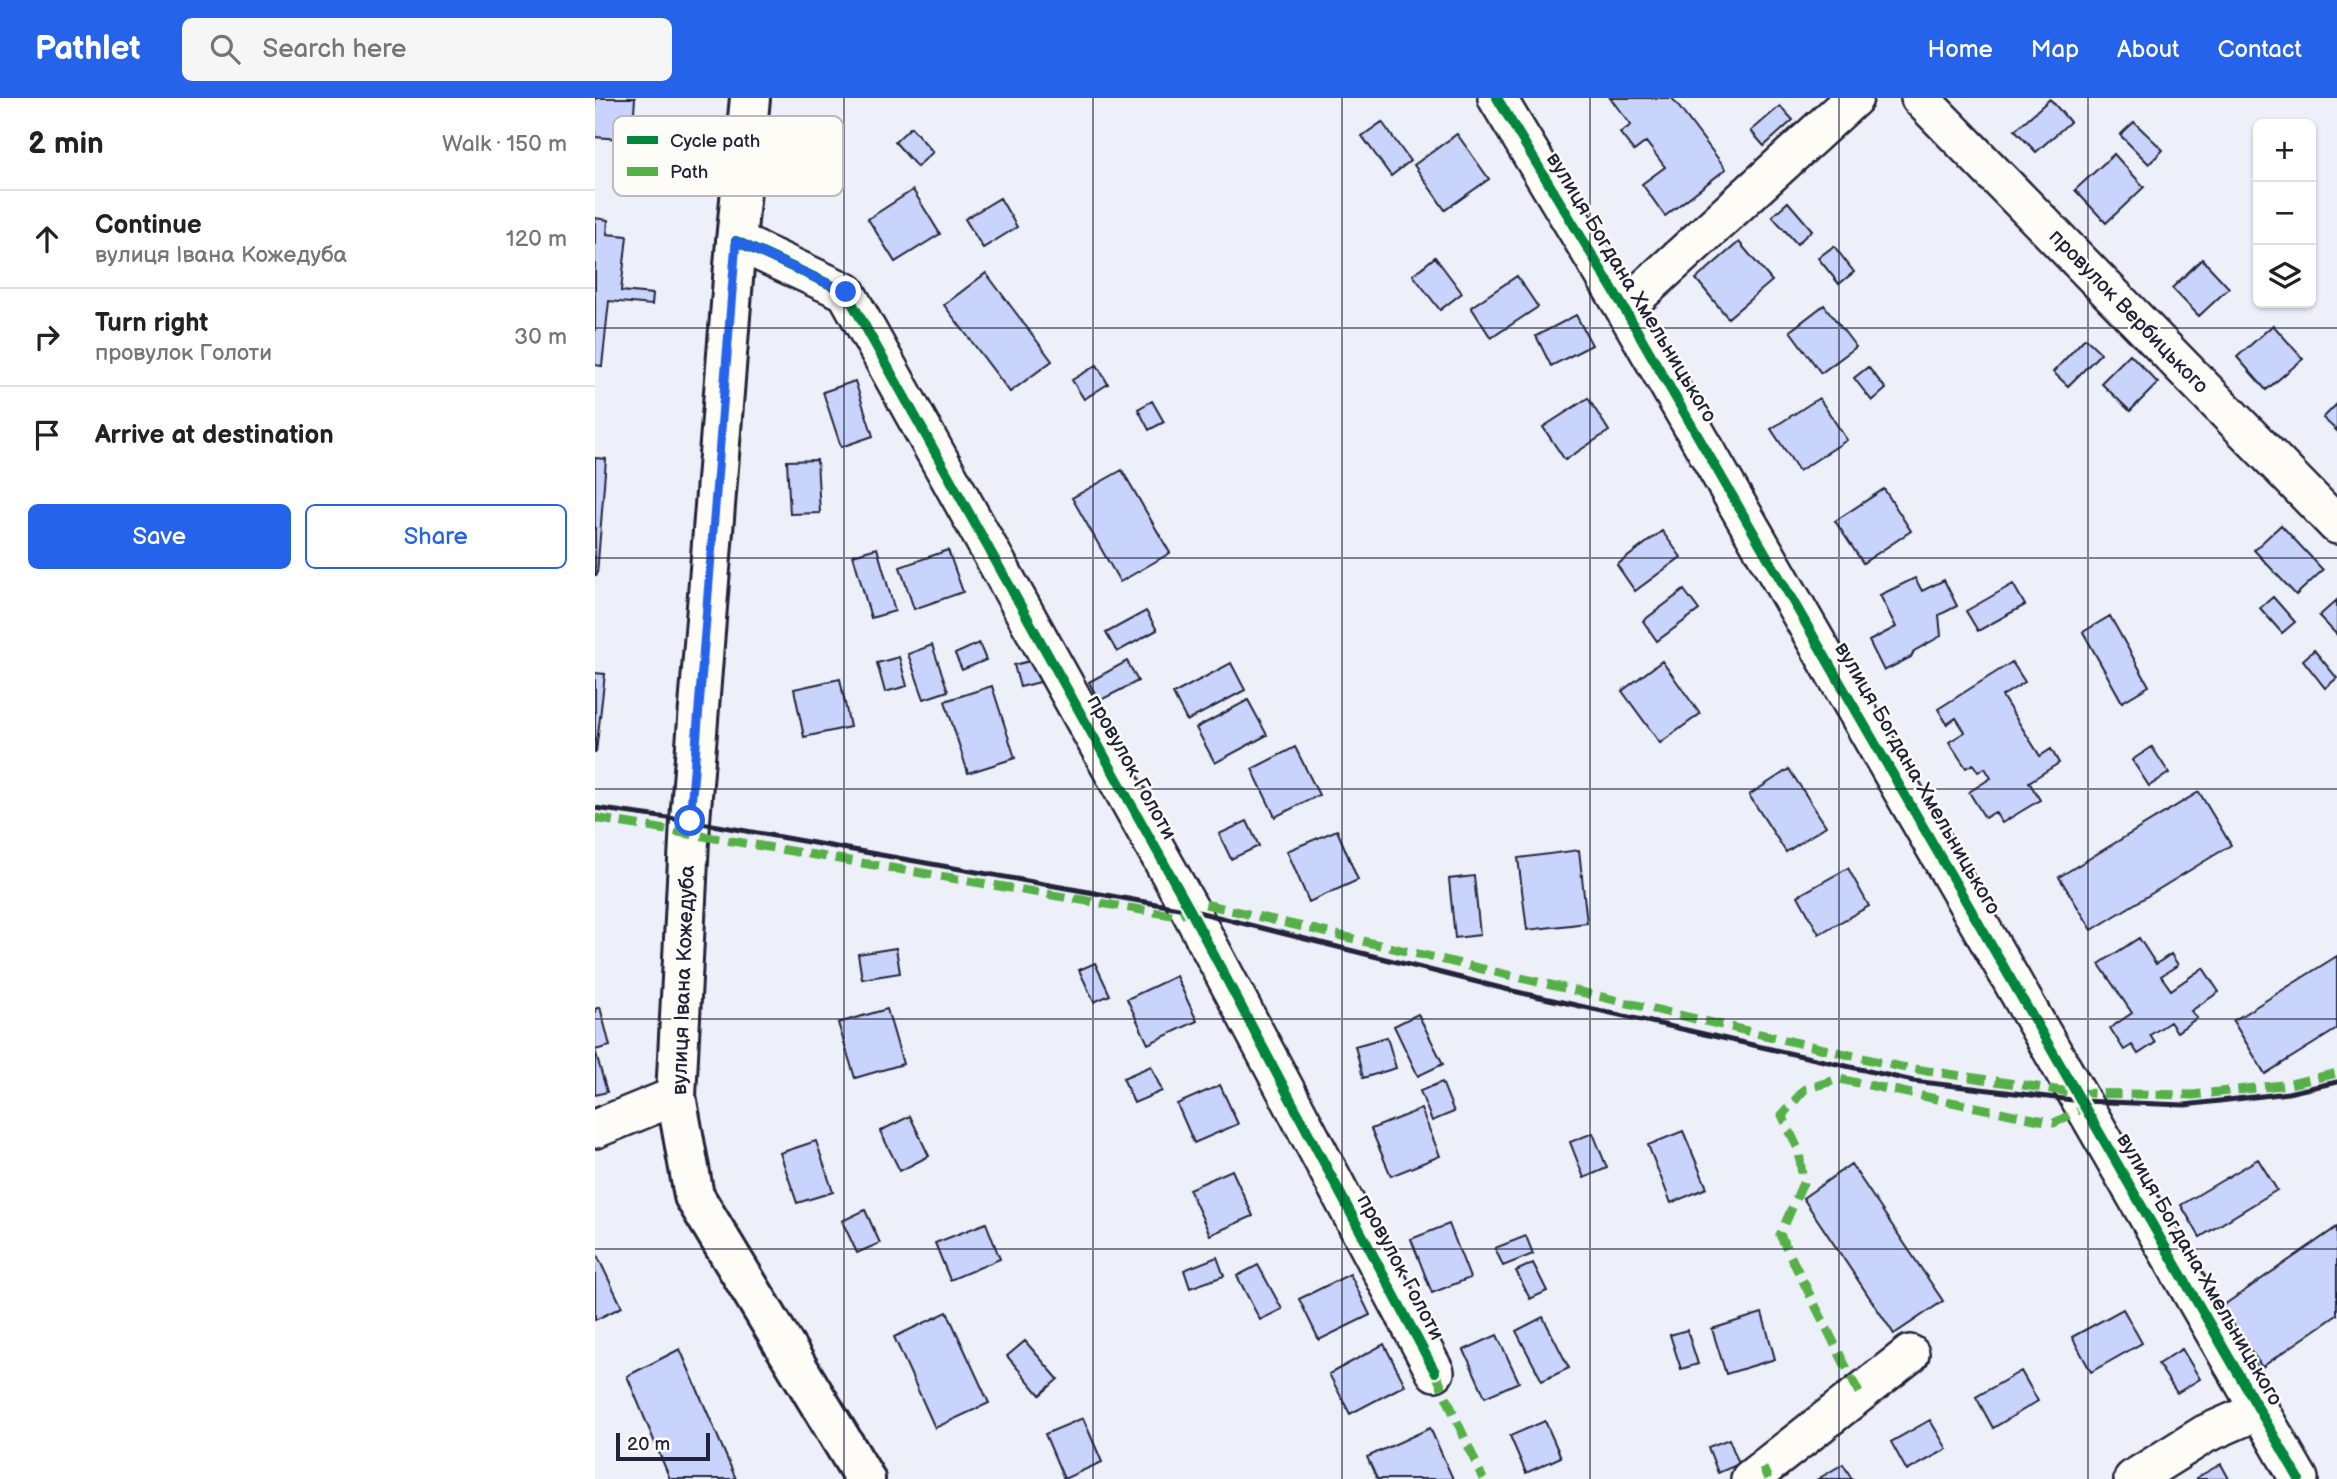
<!DOCTYPE html>
<html lang="en">
<head>
<meta charset="utf-8">
<style>
	:root { --surface:#fff; --page:#f6f6f6; --text:#222; --muted:#767676; --line:#e0e0e0; --accent:#2563eb }
	body { margin:0; font-family:"Balsamiq Sans",sans-serif; background:var(--page); color:var(--text) }
	.controls { position:absolute; right:21px; top:21px; display:grid; overflow:hidden; border-radius:10px; box-shadow:0 2px 5px #0004 }
	.controls button { width:63px; height:63px; display:grid; place-items:center; padding:0; border:0; border-bottom:2px solid var(--line); background:var(--surface); color:var(--text); font:35px sans-serif }
	.scale { position:absolute; left:21px; bottom:18px; width:94px; box-sizing:border-box; padding-left:7px; border:4px solid #22223b; border-top:0; font-size:19px; line-height:24px; white-space:nowrap; color:#22223b; -webkit-text-stroke:5px #fdfcf7; paint-order:stroke }
	.stop { position:absolute; width:21px; height:21px; margin:-16px; border:5px solid #2563eb; border-radius:50%; background:#fff }
	.stop.end { background:#2563eb; border-color:#fff; box-shadow:0 2px 7px #0008 }
	.list { margin:0; padding:0; list-style:none }
	h2 { display:flex; justify-content:space-between; align-items:center; height:91px; margin:0; padding:0 28px; font-size:30px }
	h2 small { font-size:23px; font-weight:400; color:var(--muted) }
	.list li { display:grid; grid-template-columns:46px 1fr auto; gap:21px; align-items:center; box-sizing:border-box; height:98px; padding:0 28px; border-top:2px solid var(--line) }
	.list b { display:block; font-size:26px; white-space:nowrap }
	.list p { margin:0; font-size:23px; white-space:nowrap; color:var(--muted) }
	.list em { font-size:23px; font-style:normal; color:var(--muted) }
	.actions { display:flex; gap:14px; padding:21px 28px }
	.actions a { flex:1; padding:16px 0; border:2px solid var(--accent); border-radius:10px; text-align:center; font-size:24px; color:var(--accent) }
	.actions .main { background:var(--accent); color:#fff }
	.icon { flex:none; width:38px; height:38px; fill:none; stroke:currentColor; stroke-width:2; stroke-linecap:round; stroke-linejoin:round }
	.map { position:relative; flex:none; width:1742px; height:1381px; overflow:hidden }
	header { display:flex; align-items:center; gap:42px; box-sizing:border-box; height:98px; padding:0 35px; background:var(--accent); color:#fff }
	header strong { font-size:33px }
	nav { display:flex; gap:38px; margin-inline-start:auto; font-size:24px }
	.search { width:490px; height:63px; background:var(--page); display:flex; align-items:center; gap:18px; box-sizing:border-box; padding:0 24px; border-radius:10px; color:var(--muted); font-size:26px }
	main { display:flex }
	aside { flex:1; background:var(--surface) }
	.map>svg:first-child { display:block }
</style>
</head>
<body>
<header>
<strong>Pathlet</strong>
<div class="search"><svg class="icon" aria-label="search" viewBox="0 0 24 24"><circle cx="10" cy="10" r="6"/><path d="M15 15l6 6"/></svg>Search here</div>
<nav><a>Home</a><a>Map</a><a>About</a><a>Contact</a></nav>
</header>
<main>
<aside>
<h2>2 min<small>Walk · 150 m</small></h2>
<ul class="list">
<li><svg class="icon" aria-label="ahead" viewBox="0 0 24 24"><path d="M12 20V5M6 11l6-6 6 6"/></svg><div><b>Continue</b><p>вулиця Івана Кожедуба</p></div><em>120 m</em></li>
<li><svg class="icon" aria-label="right" viewBox="0 0 24 24"><path d="M7 20v-9h11M14 6l5 5-5 5"/></svg><div><b>Turn right</b><p>провулок Голоти</p></div><em>30 m</em></li>
<li><svg class="icon" aria-label="arrive" viewBox="0 0 24 24"><path d="M6 21V4h12l-3 4 3 4H6"/></svg><div><b>Arrive at destination</b></div></li>
</ul>
<div class="actions"><a class="main">Save</a><a>Share</a></div>
</aside>
<div class="map">
<svg width="1742" height="1381" viewBox="0 0 1742 1381">
	<rect width="100%" height="100%" fill="#edf0f8"/>
	<filter id="ink" filterUnits="userSpaceOnUse"><feTurbulence type="fractalNoise" baseFrequency=".0143" numOctaves="2"/><feDisplacementMap in="SourceGraphic" scale="14" xChannelSelector="R" yChannelSelector="G"/><feConvolveMatrix kernelMatrix="1 2 1 2 8 2 1 2 1" color-interpolation-filters="sRGB"/></filter>
	<g filter="url(#ink)">
		<path fill="#c8d4fb" stroke="#22223b" stroke-width="2" d="M0,0H40L37,42L0,39Z
			M1015,0H1077L1131,71L1070,118L1047,86L1070,69L1051,44L1039,53L1025,35L1036,27Z
			M1455,1L1475,24L1441,54L1420,32Z
			M1185,8L1198,22L1169,48L1156,33Z
			M787,24L815,63L796,78L767,38Z
			M1539,24L1568,52L1554,66L1525,37Z
			M316,29L338,54L322,69L300,44Z
			M862,36L894,81L850,112L819,67Z
			M1519,56L1549,89L1511,125L1480,92Z
			M318,92L345,136L300,164L273,121Z
			M405,100L422,129L388,150L370,121Z
			M1193,104L1217,132L1202,146L1177,118Z
			M0,120L13,122L12,136L32,138L26,193L58,196L57,207L14,203L7,268L0,267Z
			M1144,144L1177,183L1133,220L1101,181Z
			M1239,148L1259,174L1244,186L1223,160Z
			M840,159L867,195L845,212L818,177Z
			M1607,161L1634,190L1604,218L1577,190Z
			M391,175L457,263L415,294L349,207Z
			M922,178L943,209L896,240L876,209Z
			M1229,207L1261,249L1226,275L1195,233Z
			M981,217L997,247L956,268L941,238Z
			M1678,227L1708,261L1671,292L1642,259Z
			M1490,240L1506,255L1473,288L1458,274Z
			M1535,256L1563,285L1535,313L1506,285Z
			M502,267L513,286L489,301L477,282Z
			M1273,269L1291,291L1277,303L1259,280Z
			M260,283L278,338L246,349L228,294Z
			M993,300L1014,333L970,362L948,329Z
			M1224,300L1252,342L1204,373L1176,331Z
			M557,303L569,324L554,332L543,311Z
			M1742,306V333L1728,320Z
			M0,360L11,361L2,477H0Z
			M222,362L225,415L195,416L192,363Z
			M527,372L575,455L525,484L477,400Z
			M1289,391L1316,433L1268,465L1240,423Z
			M1686,427L1728,472L1701,497L1659,452Z
			M1067,433L1086,459L1040,493L1022,467Z
			M282,450L300,513L276,520L258,457Z
			M353,452L368,494L319,511L305,469Z
			M1320,480L1327,493L1349,482L1362,508L1344,517L1346,538L1319,553L1316,559L1289,573L1274,543L1301,529L1285,497Z
			M1418,486L1430,507L1383,533L1371,513Z
			M1089,492L1104,512L1062,543L1048,523Z
			M1678,499L1700,524L1687,535L1665,510Z
			M1742,502V537L1724,518Z
			M551,513L562,532L522,554L511,535Z
			M1515,518L1554,588L1527,604L1488,534Z
			M384,545L391,562L367,572L360,556Z
			M337,547L353,593L329,601L313,556Z
			M1719,552L1742,580L1730,590L1708,562Z
			M304,559L312,588L290,594L282,565Z
			M447,560L453,582L425,589L419,567Z
			M532,563L543,583L504,603L494,584Z
			M1067,563L1105,616L1065,645L1027,593Z
			M1417,564L1430,584L1407,598L1445,658L1456,651L1464,665L1434,684L1445,702L1407,725L1400,714L1390,720L1374,694L1396,680L1390,670L1383,674L1378,666L1371,670L1354,644L1370,634L1361,620L1352,626L1343,611Z
			M636,565L650,592L592,623L578,596Z
			M0,575L10,576L1,654H0Z
			M245,581L255,629L209,639L199,591Z
			M397,588L420,660L373,675L350,603Z
			M653,602L672,637L620,665L601,630Z
			M700,649L724,697L680,719L657,671Z
			M1557,649L1574,675L1554,688L1537,662Z
			M1194,671L1231,728L1191,754L1154,697Z
			M1604,694L1636,747L1497,832L1464,779Z
			M652,723L664,748L636,761L624,736Z
			M742,732L763,782L714,804L692,753Z
			M984,752L992,825L932,832L923,760Z
			M1253,770L1274,808L1224,836L1203,798Z
			M879,778L885,837L860,840L854,781Z
			M1544,840L1561,866L1576,856L1583,867L1566,878L1576,892L1608,870L1624,894L1596,913L1602,920L1582,934L1575,924L1555,937L1560,945L1543,956L1537,947L1529,952L1515,930L1537,915L1504,866Z
			M301,850L305,875L267,881L263,856Z
			M1742,858V931L1670,976L1638,923Z
			M500,865L515,897L499,904L484,872Z
			M581,878L602,923L553,946L532,901Z
			M5,909L15,948L0,952L12,994L0,997V911Z
			M292,911L308,966L260,980L243,925Z
			M823,916L848,966L823,978L799,928Z
			M792,939L801,970L768,980L760,948Z
			M556,968L567,993L539,1005L528,980Z
			M847,984L859,1014L837,1023L825,993Z
			M625,987L643,1026L599,1045L582,1006Z
			M826,1011L845,1058L796,1078L776,1031Z
			M315,1018L334,1058L305,1073L285,1033Z
			M1088,1033L1112,1090L1076,1105L1053,1047Z
			M998,1035L1012,1070L989,1080L975,1044Z
			M221,1043L238,1094L202,1105L185,1055Z
			M1663,1061L1682,1092L1605,1139L1586,1107Z
			M1256,1066L1348,1203L1299,1236L1208,1100Z
			M637,1072L658,1118L615,1137L594,1091Z
			M270,1112L285,1145L262,1155L247,1123Z
			M391,1125L405,1161L355,1182L340,1145Z
			M854,1126L875,1180L837,1195L816,1141Z
			M1742,1129V1217L1667,1269L1626,1209Z
			M931,1138L938,1156L908,1168L900,1150Z
			M0,1153L27,1209L0,1222Z
			M622,1159L629,1178L595,1190L589,1172Z
			M938,1165L952,1193L935,1201L921,1173Z
			M663,1167L687,1211L665,1222L642,1178Z
			M755,1176L775,1217L724,1242L704,1201Z
			M1528,1211L1547,1245L1496,1274L1477,1239Z
			M352,1214L394,1305L340,1330L299,1239Z
			M1167,1215L1180,1261L1131,1276L1117,1231Z
			M948,1219L974,1270L947,1283L921,1233Z
			M1092,1232L1103,1266L1086,1271L1075,1237Z
			M902,1237L924,1284L890,1299L869,1252Z
			M430,1243L463,1281L445,1297L412,1258Z
			M789,1246L810,1287L755,1316L734,1276Z
			M85,1251L141,1381H75L32,1278Z
			M1587,1251L1605,1281L1582,1295L1563,1266Z
			M1426,1273L1443,1303L1398,1330L1381,1299Z
			M488,1320L507,1364L469,1381L450,1336Z
			M1335,1322L1352,1351L1312,1373L1296,1344Z
			M950,1323L966,1359L931,1375L915,1338Z
			M835,1330L858,1381H782L772,1359Z
			M1134,1341L1144,1366L1123,1375L1113,1349Z
			M1248,1366L1257,1381H1223Z
			M1626,1366L1634,1381H1601V1380Z"/>
		<g fill="none" stroke-linecap="round" stroke-linejoin="round">
			<defs>
				<path id="minor" d="M902,0L1029,210L1704,1381
					M1325,0L1742,427
					M141,143L251,194L595,812L840,1274
					M1029,210L1259,0
					M0,1031L81,998
					M1155,1381L1315,1256
					M1538,1381L1610,1336L1665,1312"/>
				<path id="secondary" d="M155,0L141,143L95,723L81,998L99,1098L270,1381"/>
			</defs>
			<use href="#minor" stroke="#22223b" stroke-width="42"/>
			<use href="#secondary" stroke="#22223b" stroke-width="44"/>
			<use href="#minor" stroke="#fdfcf7" stroke-width="37"/>
			<use href="#secondary" stroke="#fdfcf7" stroke-width="38"/>
			<path stroke="#22223b" stroke-width="5" d="M0,710L95,723L595,812L918,893L1318,983L1486,1003L1590,1007L1693,995L1742,984"/>
			<path stroke="#55b146" stroke-width="9" stroke-dasharray="18 9" stroke-linecap="butt" d="M0,720L582,818L610,806L1306,969L1482,995L1598,997L1695,986L1742,975
				M840,1274L888,1381
				M1264,1295L1185,1137L1208,1085L1204,1053L1187,1017L1210,991L1244,981L1459,1025L1489,1010
				M1168,1370L1173,1381"/>
			<defs>
				<path id="cycleway" d="M902,0L1029,210L1704,1381
					M141,143L251,194L595,812L840,1274"/>
			</defs>
			<use href="#cycleway" stroke="#fdfcf7" stroke-width="15"/>
			<use href="#cycleway" stroke="#00873e" stroke-width="10"/>
		</g>
	</g>
	<g fill="none" stroke-linecap="round" stroke-linejoin="round" filter="url(#ink)">
		<path stroke="#2563eb" stroke-width="9" d="M95,723L141,143L251,194"/>
	</g>
	<path fill="none" stroke="#22223b" stroke-width="2" stroke-opacity="0.55" d="M249,0V1381M498,0V1381M747,0V1381M995,0V1381M1244,0V1381M1493,0V1381M0,230H1742M0,460H1742M0,691H1742M0,921H1742M0,1151H1742"/>
	<g text-anchor="middle" stroke-width="5" stroke-linejoin="round" paint-order="stroke">
		<g font-size="21" fill="#22223b" stroke="#fdfcf7">
			<text transform="translate(1037 189) rotate(59)" y="7">вулиця Богдана Хмельницького</text>
			<text transform="translate(1534 213) rotate(46)" y="7">провулок Вербицького</text>
			<text transform="translate(537 669) rotate(61)" y="7">провулок Голоти</text>
			<text transform="translate(1323 680) rotate(60)" y="7">вулиця Богдана Хмельницького</text>
			<text transform="translate(88 882) rotate(-88)" y="7">вулиця Івана Кожедуба</text>
			<text transform="translate(806 1169) rotate(62)" y="7">провулок Голоти</text>
			<text transform="translate(1605 1171) rotate(60)" y="7">вулиця Богдана Хмельницького</text>
		</g>
	</g>
	<rect x="18" y="18" width="230" height="80" rx="10" fill="#fdfcf7" stroke="#bbbbbf" stroke-width="2"/>
	<rect x="32" y="38" width="31" height="8" fill="#00873e"/>
	<rect x="32" y="69" width="31" height="9" fill="#55b146"/>
	<g font-size="19" fill="#22223b">
		<text x="75" y="49">Cycle path</text>
		<text x="75" y="80">Path</text>
	</g>
</svg>
<div class="controls">
<button>+</button>
<button>−</button>
<button><svg class="icon" aria-label="layers" viewBox="0 0 24 24"><path d="M12 4l9 5-9 5-9-5zM3 14l9 5 9-5"/></svg></button>
</div>
<div class="scale">20 m</div>
<div class="stop" style="left:95px;top:723px"></div>
<div class="stop end" style="left:251px;top:194px"></div>
</div>
</main>
</body>
</html>
